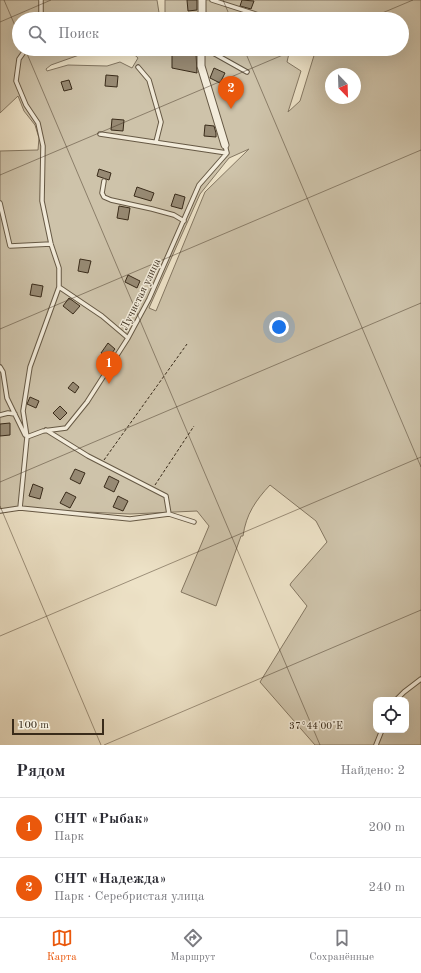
<!DOCTYPE html>
<html lang="ru">
<head>
<meta charset="utf-8">
<style>
	:root { --surface:#fff; --page:#f2f2f3; --text:#2b2b33; --muted:#7c7c81; --line:#e1e1e2; --accent:#ea580c }
	body { margin:0; font-family:"Old Standard TT",serif; background:var(--page); color:var(--text) }
	.controls { position:absolute; right:12px; bottom:12px; display:grid; overflow:hidden; border-radius:8px; box-shadow:0 4px 16px #0002 }
	.controls button { width:36px; height:36px; display:grid; place-items:center; padding:0; border:0; border-bottom:1px solid var(--line); background:var(--surface); color:var(--text); font:20px sans-serif }
	.compass { position:absolute; left:325px; top:68px; width:36px; height:36px; border-radius:50%; background:var(--surface); box-shadow:0 4px 16px #0002; rotate:157deg }
	.scale { position:absolute; left:12px; bottom:10px; width:92px; box-sizing:border-box; padding-left:4px; border:2px solid #392b1a; border-top:0; font-size:11px; line-height:14px; white-space:nowrap; color:#392b1a; -webkit-text-stroke:3px #f3ecdb; paint-order:stroke }
	.you { position:absolute; left:279px; top:327px; width:14px; height:14px; margin:-10px; border:3px solid #fff; border-radius:50%; background:#1a73e8; box-shadow:0 0 0 6px #1a73e833 }
	.badge { display:grid; place-items:center; width:26px; height:26px; border-radius:50%; background:var(--accent); color:#fff; font-size:13px; font-weight:700 }
	.pin { position:absolute; translate:-50% -33px; filter:drop-shadow(0 1px 2px #0008) }
	.pin::after { content:''; position:absolute; top:21px; width:14px; height:12px; background:inherit; clip-path:polygon(0 0,100% 0,50% 100%) }
	.list { margin:0; padding:0; list-style:none }
	h2 { display:flex; justify-content:space-between; align-items:center; height:52px; margin:0; padding:0 16px; font-size:17px }
	h2 small { font-size:13px; font-weight:400; color:var(--muted) }
	.list li { display:grid; grid-template-columns:26px 1fr auto; gap:12px; align-items:center; box-sizing:border-box; height:60px; padding:0 16px; border-top:1px solid var(--line) }
	.list b { display:block; font-size:15px; white-space:nowrap }
	.list p { margin:0; font-size:13px; white-space:nowrap; color:var(--muted) }
	.list em { font-size:13px; font-style:normal; color:var(--muted) }
	.icon { flex:none; width:22px; height:22px; fill:none; stroke:currentColor; stroke-width:2; stroke-linecap:round; stroke-linejoin:round }
	.map { position:relative; flex:none; width:421px; height:745px; overflow:hidden }
	.search { position:absolute; background:var(--surface); box-shadow:0 4px 16px #0002; left:12px; right:12px; top:12px; height:44px; display:flex; align-items:center; gap:10px; box-sizing:border-box; padding:0 14px; border-radius:22px; color:var(--muted); font-size:15px }
	.sheet { height:172px; background:var(--surface) }
	nav { display:flex; justify-content:space-around; align-items:center; box-sizing:border-box; height:56px; border-top:1px solid var(--line); background:var(--surface); font-size:11px; color:var(--muted) }
	nav a { display:grid; justify-items:center; gap:2px }
	nav .on { color:var(--accent) }
	.map>svg:first-child { display:block }
</style>
</head>
<body>
<div class="map">
<svg width="421" height="745" viewBox="0 0 421 745">
	<rect width="100%" height="100%" fill="#ede2c7"/>
	<filter id="stains"><feTurbulence type="fractalNoise" baseFrequency=".005" numOctaves="4"/><feColorMatrix values="0 0 0 0 .2 0 0 0 0 .09 0 0 0 0 .02 0 0 0 .5 -.17"/></filter>
	<radialGradient id="worn" r=".72"><stop offset=".6" stop-color="#630" stop-opacity="0"/><stop offset="1" stop-color="#630" stop-opacity=".3"/></radialGradient>
	<path fill="#cec3aa" stroke="#847762" fill-rule="evenodd" d="M0,0H157L160,19H19V49H96L51,65L46,69L47,71L68,65L107,66L120,62L132,68L138,58L128,49H290L287,62L301,71L288,112L300,101L316,49H402V19H162L165,14V0H421V745H315L260,682L307,606L290,585L291,583L327,542L316,521L270,485C256,500 246,514 243,536H241L216,606L181,592L209,526L197,511L130,514L22,509L0,513V151L38,150L39,138L35,125L24,111L18,96L0,113ZM331,74H355V98H331ZM249,149L205,192L156,311L149,308L200,194L229,158ZM376,700H406V730H376Z"/>
	<path fill="#978a74" stroke="#392b1a" d="M187,0H197V10L188,11Z
		M242,0L254,1L251,9L240,6Z
		M309,13L325,17V19H308Z
		M172,49H178L196,53L197,73L172,68Z
		M214,68L225,73L220,83L210,78Z
		M106,75L118,76L117,87L105,86Z
		M69,80L72,89L64,91L61,82Z
		M112,119L124,120L123,131L111,130Z
		M205,125L214,126L216,133V137L204,136Z
		M99,169L111,173L109,180L97,176Z
		M137,187L154,193L151,201L134,196Z
		M175,194L185,197L182,209L171,206Z
		M119,206L130,208L128,220L117,218Z
		M80,259L91,261L88,273L78,271Z
		M128,275L140,281L137,288L125,282Z
		M32,284L43,286L41,297L30,295Z
		M69,298L80,306L73,314L63,306Z
		M108,343L115,349L108,358L101,353Z
		M73,382L79,387L75,393L68,388Z
		M30,397L39,401L36,408L27,404Z
		M60,406L67,413L60,420L53,413Z
		M10,423V435L0,436V424Z
		M75,469L85,473L80,484L70,479Z
		M109,476L119,481L114,492L104,487Z
		M33,484L43,488L40,499L29,496Z
		M66,492L76,497L70,508L60,503Z
		M118,496L128,501L123,511L113,507Z"/>
	<g fill="none" stroke-linecap="round" stroke-linejoin="round">
		<defs>
			<path id="service" d="M212,0L271,19
				M41,19V0
				M26,49L19,59L16,81L26,105L38,123L43,146L42,201L51,244L59,268V287L30,367L23,411L27,437
				M206,49L247,72
				M138,67L149,80L161,122L156,142
				M100,134L227,153
				M104,181L102,193L104,197L111,200L152,209L174,215L184,221
				M0,203L10,246L51,244
				M59,287L102,316L128,338
				M0,367L3,372L7,398L25,435
				M0,415L8,413L15,414
				M46,430L88,456L166,496L169,514
				M20,508L27,437L43,431L66,428L87,402L128,338L149,299L199,185L227,153L225,145
				M0,511L20,508L130,519L169,514L194,522
				M396,700L404,692L421,679
				M376,745L382,730"/>
			<path id="minor" d="M202,19V0
				M201,49V66L225,145"/>
		</defs>
		<use href="#service" stroke="#665945" stroke-width="5.5"/>
		<use href="#minor" stroke="#665945" stroke-width="9"/>
		<path stroke="#392b1a" stroke-width="1" stroke-dasharray="3 2" stroke-linecap="butt" d="M104,460L187,344
			M155,485L194,426"/>
		<use href="#service" stroke="#f3ecdb" stroke-width="3.5"/>
		<use href="#minor" stroke="#f3ecdb" stroke-width="7"/>
	</g>
	<path fill="none" stroke="#392b1a" stroke-width="1" stroke-opacity="0.45" d="M4,0L19,35M223,0L231,19M368,19L413,0M0,22L51,0M25,49L320,745M244,49L421,467M0,175L297,49M0,329L421,150M0,482L421,303M0,506L101,745M0,636L421,457M104,745L421,610"/>
	<g text-anchor="middle" stroke-width="3" stroke-linejoin="round" paint-order="stroke">
		<g font-size="11" fill="#392b1a" stroke="#f3ecdb">
			<text transform="translate(140 294) rotate(-64)" y="4">Лучистая улица</text>
		</g>
	</g>
	<g font-size="10" text-anchor="middle" fill="#392b1a" stroke="#f3ecdb" stroke-width="3" stroke-linejoin="round" paint-order="stroke">
		<text x="316" y="729">37°44'00"E</text>
	</g>
	<rect width="100%" height="100%" filter="url(#stains)"/>
	<rect width="100%" height="100%" fill="url(#worn)"/>
</svg>
<div class="controls">
<button><svg class="icon" aria-label="locate" viewBox="0 0 24 24"><circle cx="12" cy="12" r="6"/><path d="M12 2v4M12 18v4M2 12h4M18 12h4"/></svg></button>
</div>
<svg class="compass" viewBox="-18 -18 36 36"><path d="M0-13l5 13h-10z" fill="#e53935"/><path d="M0 13l5-13h-10z" fill="#7c7c81"/></svg>
<div class="scale">100 m</div>
<div class="you"></div>
<div class="pin badge" style="left:109px;top:384px">1</div>
<div class="pin badge" style="left:231px;top:109px">2</div>
<div class="search"><svg class="icon" aria-label="search" viewBox="0 0 24 24"><circle cx="10" cy="10" r="6"/><path d="M15 15l6 6"/></svg>Поиск</div>
</div>
<section class="sheet">
<h2>Рядом<small>Найдено: 2</small></h2>
<ul class="list">
<li><span class="badge">1</span><div><b>СНТ «Рыбак»</b><p>Парк</p></div><em>200 m</em></li>
<li><span class="badge">2</span><div><b>СНТ «Надежда»</b><p>Парк · Серебристая улица</p></div><em>240 m</em></li>
</ul>
</section>
<nav>
<a class="on"><svg class="icon" aria-label="map" viewBox="0 0 24 24"><path d="M3 6l6-2 6 2 6-2v14l-6 2-6-2-6 2zM9 4v14M15 6v14"/></svg>Карта</a>
<a><svg class="icon" aria-label="directions" viewBox="0 0 24 24"><path d="M12 3l9 9-9 9-9-9zM9 14v-3h6M13 9l2 2-2 2"/></svg>Маршрут</a>
<a><svg class="icon" aria-label="saved" viewBox="0 0 24 24"><path d="M7 4h10v16l-5-4-5 4z"/></svg>Сохранённые</a>
</nav>
</body>
</html>
